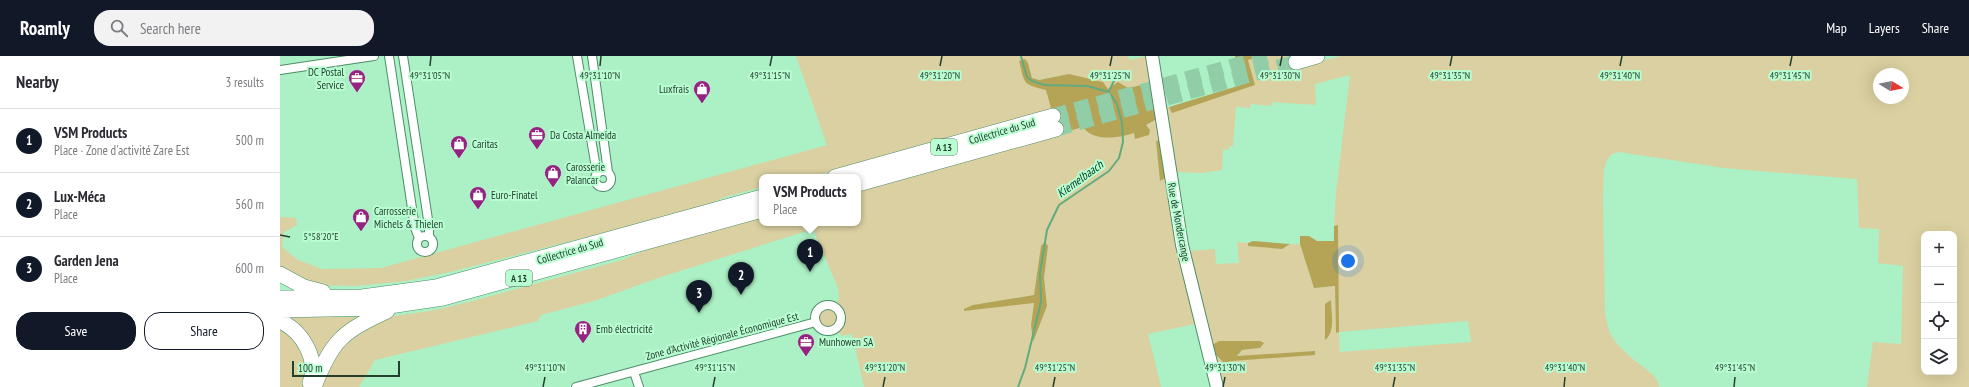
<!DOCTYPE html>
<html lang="en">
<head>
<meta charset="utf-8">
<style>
	:root { --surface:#fff; --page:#f2f2f3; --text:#2b2b33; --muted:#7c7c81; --line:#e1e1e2; --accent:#111827 }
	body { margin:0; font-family:"PT Sans Narrow",sans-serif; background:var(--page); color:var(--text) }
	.controls { position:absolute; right:12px; bottom:12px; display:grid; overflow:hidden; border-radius:8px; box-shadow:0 4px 16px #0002 }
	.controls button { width:36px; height:36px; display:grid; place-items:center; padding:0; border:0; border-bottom:1px solid var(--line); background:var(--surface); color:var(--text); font:20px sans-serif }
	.compass { position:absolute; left:1593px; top:12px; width:36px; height:36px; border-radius:50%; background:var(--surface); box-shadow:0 4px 16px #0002; rotate:100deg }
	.scale { position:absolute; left:12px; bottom:10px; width:108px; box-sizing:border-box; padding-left:4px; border:2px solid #233f2e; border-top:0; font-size:11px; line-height:14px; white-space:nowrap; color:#233f2e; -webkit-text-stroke:3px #b9fed2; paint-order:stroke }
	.you { position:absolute; left:1068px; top:205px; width:14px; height:14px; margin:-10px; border:3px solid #fff; border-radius:50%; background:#1a73e8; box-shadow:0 0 0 6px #1a73e833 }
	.badge { display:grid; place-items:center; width:26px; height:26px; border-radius:50%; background:var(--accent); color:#fff; font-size:13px; font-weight:700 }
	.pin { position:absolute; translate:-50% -33px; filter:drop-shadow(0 1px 2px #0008) }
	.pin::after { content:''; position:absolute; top:21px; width:14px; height:12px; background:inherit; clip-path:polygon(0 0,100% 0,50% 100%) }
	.popup { position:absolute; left:479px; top:118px; width:102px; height:52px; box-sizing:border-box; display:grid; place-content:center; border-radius:8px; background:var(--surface); filter:drop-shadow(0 1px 3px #0005); font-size:13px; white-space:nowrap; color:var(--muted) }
	.popup b { font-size:15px; color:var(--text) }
	.popup::after { content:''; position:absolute; left:50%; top:100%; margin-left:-8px; border:8px solid transparent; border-top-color:var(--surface) }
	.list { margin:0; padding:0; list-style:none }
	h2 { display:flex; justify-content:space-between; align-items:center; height:52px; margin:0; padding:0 16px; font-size:17px }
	h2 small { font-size:13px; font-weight:400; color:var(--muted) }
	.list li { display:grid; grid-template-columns:26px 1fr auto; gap:12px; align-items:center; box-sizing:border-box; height:64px; padding:0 16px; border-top:1px solid var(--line) }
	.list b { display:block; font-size:15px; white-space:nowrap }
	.list p { margin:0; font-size:13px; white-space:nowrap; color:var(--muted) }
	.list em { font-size:13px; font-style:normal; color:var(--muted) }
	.actions { display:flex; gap:8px; padding:12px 16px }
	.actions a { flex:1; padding:9px 0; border:1px solid var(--accent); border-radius:16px; text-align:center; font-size:14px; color:var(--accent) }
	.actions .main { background:var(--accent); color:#fff }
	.icon { flex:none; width:22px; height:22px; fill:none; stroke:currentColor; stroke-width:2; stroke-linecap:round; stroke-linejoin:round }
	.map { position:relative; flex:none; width:1689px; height:331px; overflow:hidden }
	header { display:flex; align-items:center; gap:24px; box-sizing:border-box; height:56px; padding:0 20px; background:var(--accent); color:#fff }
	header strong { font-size:19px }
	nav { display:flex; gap:22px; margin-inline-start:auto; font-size:14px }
	.search { width:280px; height:36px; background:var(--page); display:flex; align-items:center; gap:10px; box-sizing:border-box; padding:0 14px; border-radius:16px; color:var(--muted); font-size:15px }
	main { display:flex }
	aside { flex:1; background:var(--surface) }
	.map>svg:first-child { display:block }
</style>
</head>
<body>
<header>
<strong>Roamly</strong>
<div class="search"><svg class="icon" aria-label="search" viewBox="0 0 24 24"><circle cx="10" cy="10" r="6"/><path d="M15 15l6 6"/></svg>Search here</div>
<nav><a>Map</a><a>Layers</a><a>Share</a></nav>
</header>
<main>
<aside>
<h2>Nearby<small>3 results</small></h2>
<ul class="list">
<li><span class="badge">1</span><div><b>VSM Products</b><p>Place · Zone d'activité Zare Est</p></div><em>500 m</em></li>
<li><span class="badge">2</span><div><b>Lux-Méca</b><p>Place</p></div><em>560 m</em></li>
<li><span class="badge">3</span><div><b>Garden Jena</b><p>Place</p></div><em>600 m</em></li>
</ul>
<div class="actions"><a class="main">Save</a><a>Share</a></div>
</aside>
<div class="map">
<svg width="1689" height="331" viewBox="0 0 1689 331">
	<rect width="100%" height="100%" fill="#acf1c5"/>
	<path fill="#dbd0a1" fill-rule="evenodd" d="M516,0H848L850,4L866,0L871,27L848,32L828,33L789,18L759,24L752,22L748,7V29L766,33L772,56L750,60L531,121H482V131L445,141L420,152L170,216L126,225L77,230L36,229L0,213V161L16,162L17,169L4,176L2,191L18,204L42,213L101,212L547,89Z
		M982,0H1013L1017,11L1061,0H1689V331H1587L1593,286L1621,288L1623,210L1598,207L1599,173L1579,172L1577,123L1444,112L1339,96L1332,98L1327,104L1324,114L1323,142L1325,256C1327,267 1328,276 1335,285C1346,300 1361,308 1374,320C1377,323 1379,327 1379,331H942L933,296L944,307L952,305L1035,295L957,301L962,294L980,292L932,289L909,195L935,193L936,208L959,207L957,186L968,187V189L1002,193L1010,188H1020L1034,232L1055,230L1056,277L1058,169L1054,170L1056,136L1070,19L1035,28L1036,49L992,46L991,50L971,48L970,52L956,51L953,90H949V94L943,93L942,114L922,117L897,116L889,64L886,52L889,51L892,56L975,29L968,4ZM1599,18H1623V42H1599ZM1644,178H1674V316H1644ZM1188,265L1191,286L1060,296L1059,276Z
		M877,63L880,84L876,85L880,125L885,122L897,189L915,268L868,278L881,331H584L572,278L561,280L557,272L545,274C527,266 539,244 556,251L559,241L558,232L533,173L381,221L314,245L261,259L258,265L95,304L79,331H38L54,294L106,261L150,255L189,246L342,204L371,192L482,161V167H578V135L803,71L854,77L855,83L866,69ZM761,190H768L764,222L767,250L753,285L751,269L754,246L684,255L693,249L754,239Z
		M0,261H89L35,314Z
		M0,269L27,296L26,331H0Z"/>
	<path fill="#b5a356" d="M955,0H982L968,4L975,29L892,57L889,51L961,29Z
		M745,3L748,7L752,22L759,24L789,18L823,26L828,33L838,26L848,32L871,27L877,63L866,69L870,74L869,79L855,83L854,77C839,82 813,86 803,71L778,78L766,34C742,28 745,28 739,5Z
		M880,84L885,122L880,125L876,85Z
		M1058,169L1059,276L1056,277L1055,230L1034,232L1020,188V180H1029L1037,185H1054V170Z
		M973,185L1010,188L1002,193L968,190V187Z
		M765,186L768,190L764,222L767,250L753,286L751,269L754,247L684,255V253L693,249L754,239L761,190Z
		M1051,244C1051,257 1056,275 1045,284V248Z
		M939,285H980L984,287L980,292L962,294L957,300L1035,295V299L952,305L944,307L933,296L932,289Z"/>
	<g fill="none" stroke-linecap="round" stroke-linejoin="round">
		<path stroke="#61ab7f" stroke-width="2" d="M829,35L834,25
			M738,331L745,312L761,246L760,217L767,174L779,149L829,115L839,102L843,86L842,67L837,48L829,36L807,30L765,29L752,25L747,21L741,0"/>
		<path stroke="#91cda7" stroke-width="15" stroke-dasharray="15 8" stroke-linecap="butt" d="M773,60L989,0
			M776,73L1016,6"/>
		<defs>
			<path id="street" d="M109,0L135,172L139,182
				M123,0L149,170V180
				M297,0L317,118
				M312,0L328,116
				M0,14L94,0
				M315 123a8 8 0 1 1 16 0a8 8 0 1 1-16 0Z
				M137 188a8 8 0 1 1 16 0a8 8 0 1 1-16 0Z
				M535 262a13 13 0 1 1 26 0a13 13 0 1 1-26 0Z
				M354,316L359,331
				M296,331L536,266"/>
			<path id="secondary" d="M872,0L902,189L937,331"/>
			<path id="highway" d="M1016,6L1037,0
				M555,121L773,60
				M578,128L776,73
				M0,218L24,231L43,236
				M0,242L82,241L156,231L482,141
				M0,254L96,252L163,242L482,154
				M0,265C22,275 39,303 30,327
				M34,331C52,284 62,276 107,255"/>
		</defs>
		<use href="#street" stroke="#4c8e67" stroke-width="10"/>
		<use href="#secondary" stroke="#4c8e67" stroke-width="14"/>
		<use href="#highway" stroke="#4c8e67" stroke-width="16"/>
		<use href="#street" stroke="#fff" stroke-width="8"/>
		<use href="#secondary" stroke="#fff" stroke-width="12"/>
		<use href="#highway" stroke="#fff" stroke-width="15"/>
	</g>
	<path fill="none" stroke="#233f2e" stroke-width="1.5" d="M150,10L151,0M320,10L321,0M490,10L492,0M660,10L662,0M830,10L832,0M1000,10L1002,0M1170,10L1172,0M1340,10L1342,0M1510,10L1512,0M0,179L10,181M263,331L265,321M433,331L435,321M603,331L605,321M773,331L775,321M943,331L945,321M1113,331L1115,321M1284,331L1285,321M1454,331L1455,321"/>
	<defs>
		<symbol id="office-pin" viewBox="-11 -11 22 30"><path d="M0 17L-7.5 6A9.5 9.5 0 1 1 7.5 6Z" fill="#952381" stroke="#b9fed2"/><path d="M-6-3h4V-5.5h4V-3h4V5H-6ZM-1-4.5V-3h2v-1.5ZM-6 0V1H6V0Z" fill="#fff"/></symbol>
		<symbol id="shop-pin" viewBox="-11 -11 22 30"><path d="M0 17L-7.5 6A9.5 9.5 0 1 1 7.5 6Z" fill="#952381" stroke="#b9fed2"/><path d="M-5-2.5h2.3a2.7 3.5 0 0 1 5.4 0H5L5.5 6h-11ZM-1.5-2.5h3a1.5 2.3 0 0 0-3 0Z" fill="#fff"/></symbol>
		<symbol id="building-pin" viewBox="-11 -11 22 30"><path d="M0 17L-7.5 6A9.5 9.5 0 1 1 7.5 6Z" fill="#952381" stroke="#b9fed2"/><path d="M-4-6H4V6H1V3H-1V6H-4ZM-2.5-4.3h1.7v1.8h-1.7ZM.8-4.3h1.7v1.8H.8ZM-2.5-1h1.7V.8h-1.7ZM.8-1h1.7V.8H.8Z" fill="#fff"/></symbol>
	</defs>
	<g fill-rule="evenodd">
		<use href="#office-pin" x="67" y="12" width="20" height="27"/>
		<use href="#shop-pin" x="412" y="23" width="20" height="27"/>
		<use href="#office-pin" x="247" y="69" width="20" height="27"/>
		<use href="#shop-pin" x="169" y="78" width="20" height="27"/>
		<use href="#shop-pin" x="263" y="107" width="20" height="27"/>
		<use href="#shop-pin" x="188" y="129" width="20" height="27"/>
		<use href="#shop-pin" x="71" y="151" width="20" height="27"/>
		<use href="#building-pin" x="293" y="263" width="20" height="27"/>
		<use href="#office-pin" x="516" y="276" width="20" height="27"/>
	</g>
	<g text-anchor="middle" stroke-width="4" stroke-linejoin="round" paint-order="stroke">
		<g fill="#b9fed2" stroke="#50785f" stroke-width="1">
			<rect x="651" y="83" width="26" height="16" rx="3"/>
			<rect x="226" y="214" width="26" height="16" rx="3"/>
		</g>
		<g font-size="10" font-weight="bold" fill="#233f2e">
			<text x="664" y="95">A 13</text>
			<text x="239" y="226">A 13</text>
		</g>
		<g font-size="11" fill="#233f2e" stroke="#b9fed2" text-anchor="start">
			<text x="64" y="20" text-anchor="end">DC Postal<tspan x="64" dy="13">Service</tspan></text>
			<text x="409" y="37" text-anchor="end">Luxfrais</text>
			<text x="270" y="83">Da Costa Almeida</text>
			<text x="192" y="92">Caritas</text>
			<text x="286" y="115">Carosserie<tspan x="286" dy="13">Palancar</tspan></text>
			<text x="211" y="143">Euro-Finatel</text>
			<text x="94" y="159">Carrosserie<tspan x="94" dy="13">Michels &amp; Thielen</tspan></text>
			<text x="316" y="277">Emb électricité</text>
			<text x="539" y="290">Munhowen SA</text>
		</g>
		<g font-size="11" fill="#233f2e" stroke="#b9fed2">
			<text transform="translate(722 75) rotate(-16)" y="4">Collectrice du Sud</text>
			<text transform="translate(899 166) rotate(79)" y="4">Rue de Mondercange</text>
			<text transform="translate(290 195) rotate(-16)" y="4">Collectrice du Sud</text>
			<text transform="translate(442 280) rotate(-15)" y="4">Zone d'Activité Régionale Économique Est</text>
		</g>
		<g font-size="12" font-style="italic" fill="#003c1f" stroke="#b9fed2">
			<text transform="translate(800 123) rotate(-36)" y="4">Kiemelbaach</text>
		</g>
	</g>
	<g font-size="10" text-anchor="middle" fill="#233f2e" stroke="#b9fed2" stroke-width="4" stroke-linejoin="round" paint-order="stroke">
		<text x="150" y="23">49°31'05"N</text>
		<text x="320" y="23">49°31'10"N</text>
		<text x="490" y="23">49°31'15"N</text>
		<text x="660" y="23">49°31'20"N</text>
		<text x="830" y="23">49°31'25"N</text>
		<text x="1000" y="23">49°31'30"N</text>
		<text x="1170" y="23">49°31'35"N</text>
		<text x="1340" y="23">49°31'40"N</text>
		<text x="1510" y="23">49°31'45"N</text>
		<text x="41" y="184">5°58'20"E</text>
		<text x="265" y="315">49°31'10"N</text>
		<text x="435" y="315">49°31'15"N</text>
		<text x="605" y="315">49°31'20"N</text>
		<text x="775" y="315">49°31'25"N</text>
		<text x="945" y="315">49°31'30"N</text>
		<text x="1115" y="315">49°31'35"N</text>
		<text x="1285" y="315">49°31'40"N</text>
		<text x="1455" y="315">49°31'45"N</text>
	</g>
</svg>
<div class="controls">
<button>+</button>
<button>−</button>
<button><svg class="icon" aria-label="locate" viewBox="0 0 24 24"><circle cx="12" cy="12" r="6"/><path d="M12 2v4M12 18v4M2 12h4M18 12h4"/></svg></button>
<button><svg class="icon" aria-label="layers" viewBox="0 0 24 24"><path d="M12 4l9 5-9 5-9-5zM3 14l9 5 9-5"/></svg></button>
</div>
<svg class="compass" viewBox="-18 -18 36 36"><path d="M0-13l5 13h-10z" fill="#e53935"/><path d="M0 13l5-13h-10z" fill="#7c7c81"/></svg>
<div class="scale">100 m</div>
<div class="you"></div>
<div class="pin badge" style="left:530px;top:216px">1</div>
<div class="popup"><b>VSM Products</b>Place</div>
<div class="pin badge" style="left:461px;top:239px">2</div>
<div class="pin badge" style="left:419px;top:257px">3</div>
</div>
</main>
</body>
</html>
